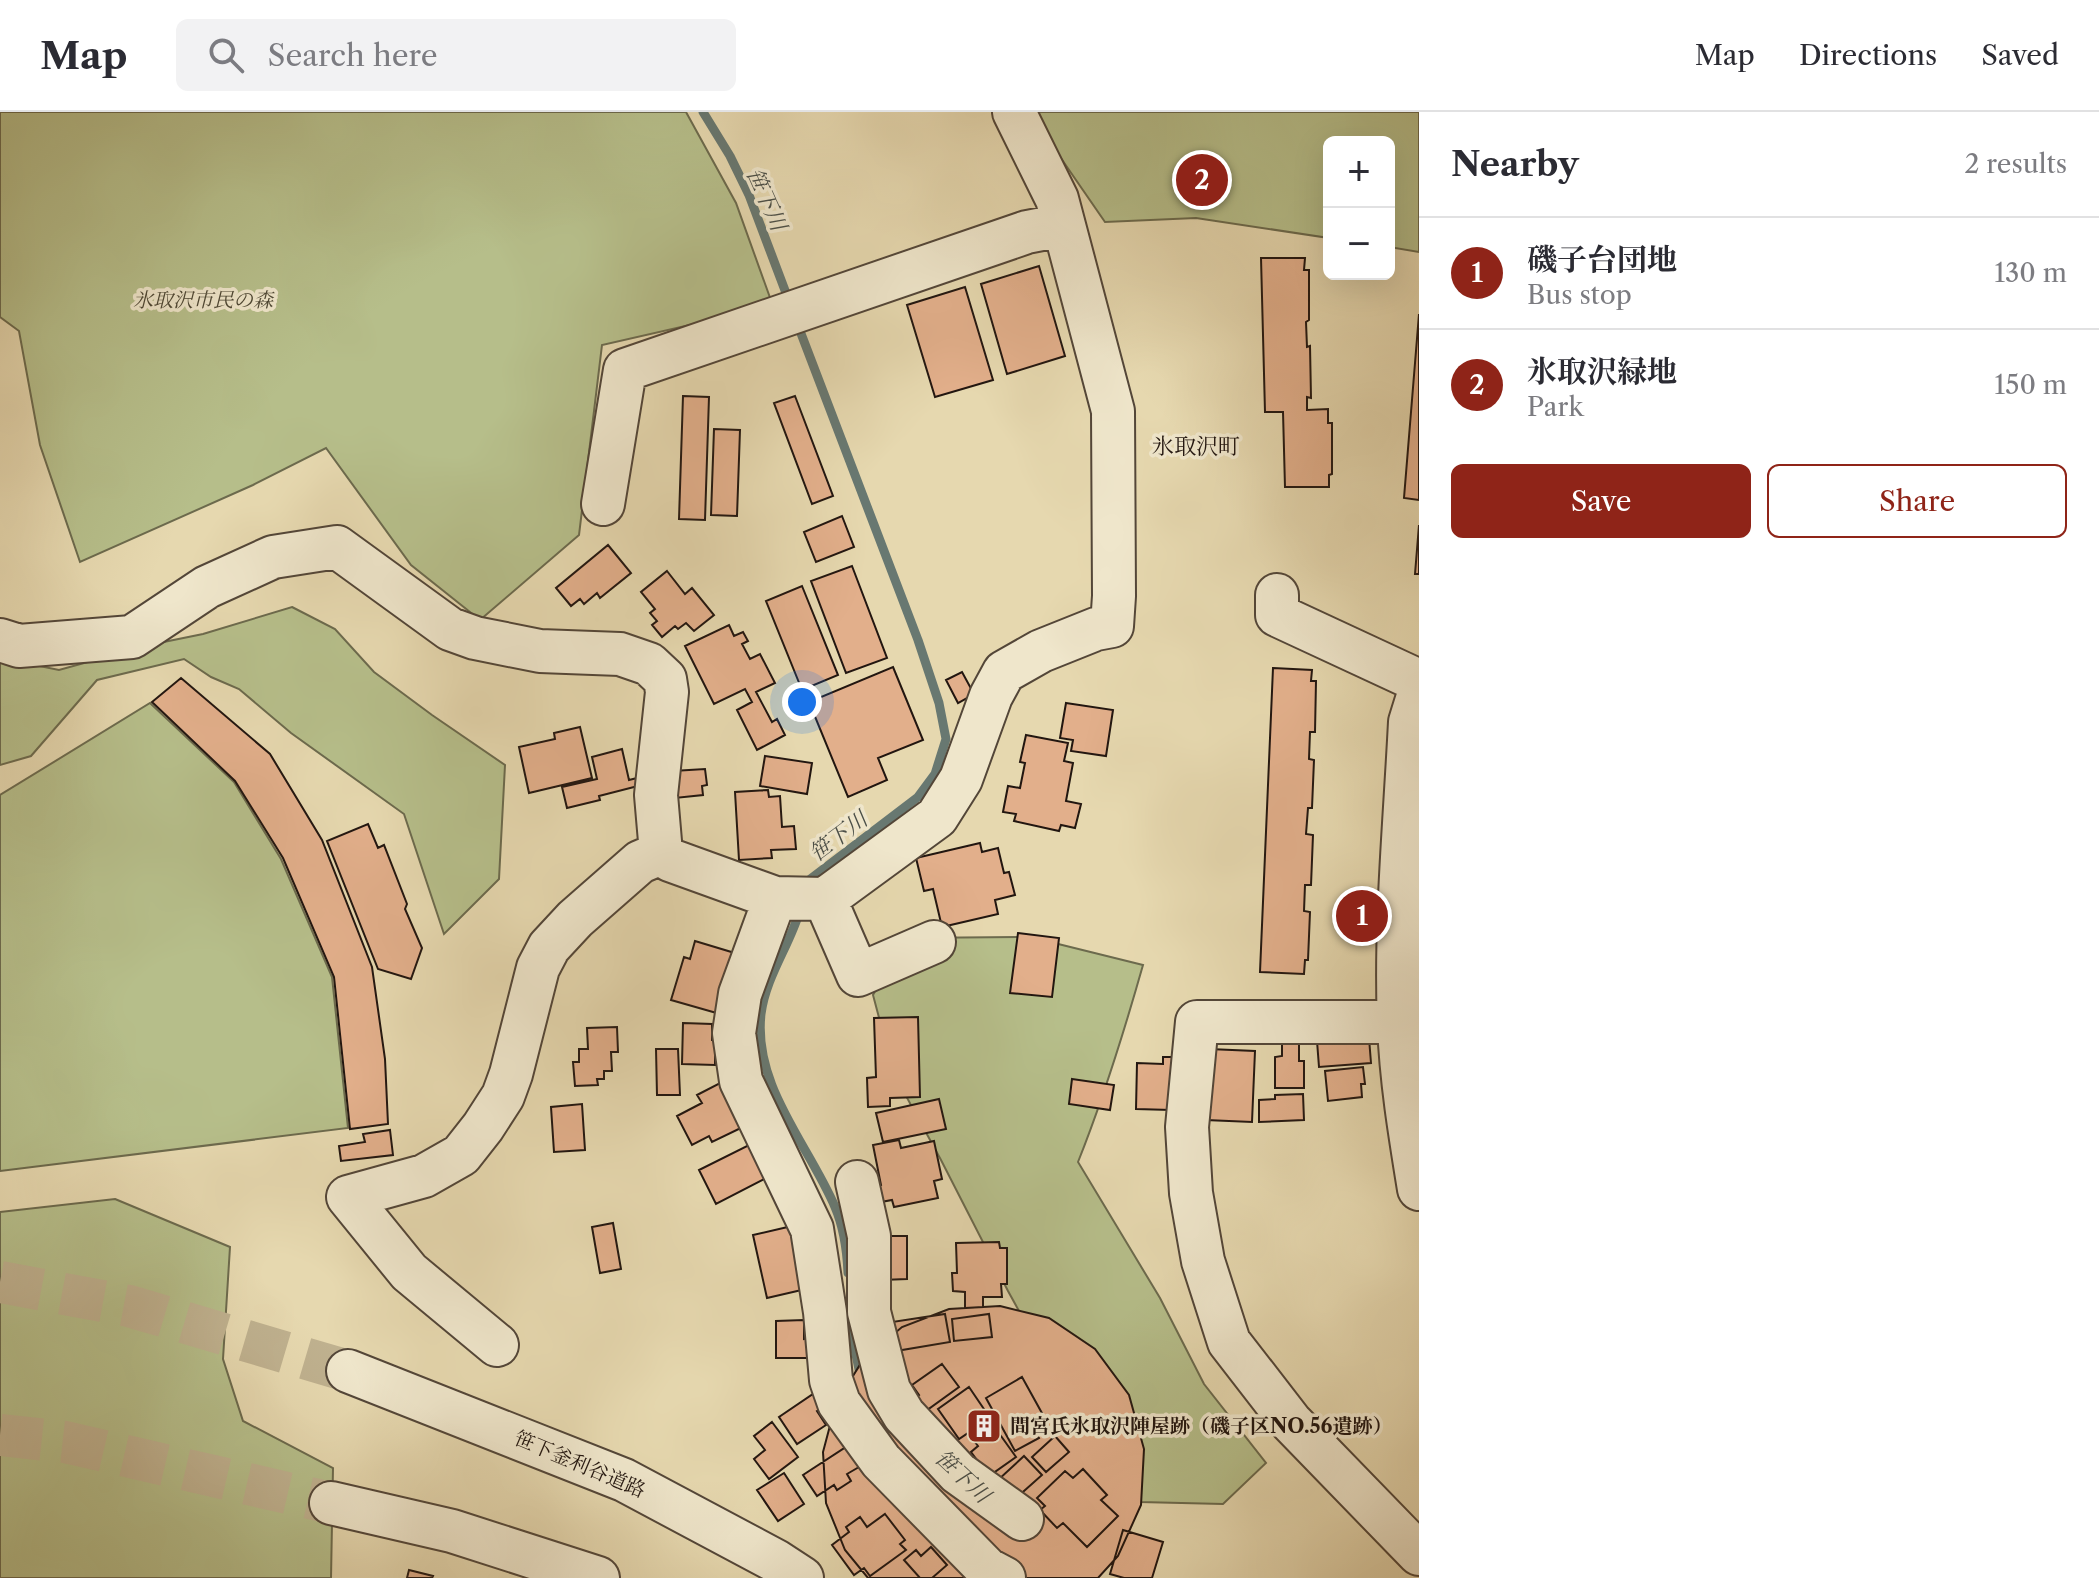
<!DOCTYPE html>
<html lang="en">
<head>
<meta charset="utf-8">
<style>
	:root { --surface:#fff; --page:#f2f2f3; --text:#2b2b33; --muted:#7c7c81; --line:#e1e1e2; --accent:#8f2418 }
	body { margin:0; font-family:"Libre Caslon Text","Noto Serif JP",serif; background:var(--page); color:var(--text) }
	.controls { position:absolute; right:24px; top:24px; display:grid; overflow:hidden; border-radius:12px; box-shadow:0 8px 32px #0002 }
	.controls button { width:72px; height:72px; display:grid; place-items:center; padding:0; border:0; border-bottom:2px solid var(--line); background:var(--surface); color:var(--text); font:40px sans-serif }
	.you { position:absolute; left:802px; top:590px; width:28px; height:28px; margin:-20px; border:6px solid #fff; border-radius:50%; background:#1a73e8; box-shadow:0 0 0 12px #1a73e833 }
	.badge { display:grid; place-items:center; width:52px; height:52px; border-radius:50%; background:var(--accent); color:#fff; font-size:26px; font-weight:700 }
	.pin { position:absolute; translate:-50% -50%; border:4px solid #fff; box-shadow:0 2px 8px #0006 }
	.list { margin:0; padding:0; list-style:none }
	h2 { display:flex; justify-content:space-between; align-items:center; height:104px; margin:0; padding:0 32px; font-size:34px }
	h2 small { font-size:26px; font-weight:400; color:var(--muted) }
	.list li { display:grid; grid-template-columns:52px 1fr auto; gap:24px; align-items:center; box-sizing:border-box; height:112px; padding:0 32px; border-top:2px solid var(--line) }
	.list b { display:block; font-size:30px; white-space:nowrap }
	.list p { margin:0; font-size:26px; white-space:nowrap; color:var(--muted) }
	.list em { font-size:26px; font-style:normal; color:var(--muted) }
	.actions { display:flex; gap:16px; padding:24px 32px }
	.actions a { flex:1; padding:18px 0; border:2px solid var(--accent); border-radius:12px; text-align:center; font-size:28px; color:var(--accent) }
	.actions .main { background:var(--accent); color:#fff }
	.icon { flex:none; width:44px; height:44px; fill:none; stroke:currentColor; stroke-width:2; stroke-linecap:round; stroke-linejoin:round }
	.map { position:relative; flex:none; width:1419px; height:1466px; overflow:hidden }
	header { display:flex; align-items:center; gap:48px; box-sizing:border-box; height:112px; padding:0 40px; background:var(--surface); border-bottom:2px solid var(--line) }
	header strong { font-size:38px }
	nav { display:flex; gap:44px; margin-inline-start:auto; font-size:28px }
	.search { width:560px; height:72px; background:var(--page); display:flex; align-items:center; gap:20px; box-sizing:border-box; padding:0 28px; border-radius:12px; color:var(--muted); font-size:30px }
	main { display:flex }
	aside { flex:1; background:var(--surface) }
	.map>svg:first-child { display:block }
</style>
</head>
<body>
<header>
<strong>Map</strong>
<div class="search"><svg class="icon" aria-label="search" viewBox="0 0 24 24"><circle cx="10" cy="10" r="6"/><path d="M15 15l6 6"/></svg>Search here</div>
<nav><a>Map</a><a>Directions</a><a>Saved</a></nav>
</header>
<main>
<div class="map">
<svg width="1419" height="1466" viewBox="0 0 1419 1466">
	<rect width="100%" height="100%" fill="#e6d8af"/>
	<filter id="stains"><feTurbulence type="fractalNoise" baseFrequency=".0025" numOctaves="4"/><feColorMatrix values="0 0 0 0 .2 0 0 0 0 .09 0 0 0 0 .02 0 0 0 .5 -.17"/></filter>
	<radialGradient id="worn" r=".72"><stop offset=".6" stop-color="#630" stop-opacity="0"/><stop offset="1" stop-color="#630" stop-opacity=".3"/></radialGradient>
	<path fill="#b6be8a" stroke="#6c6a4d" stroke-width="2" d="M0,0H686L736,91L773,194L602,233L579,423L480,508L411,453L326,336L253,373L80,450L40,333L19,219L0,205Z
		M1029,0H1419V140L1389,135V30H1329V126L1196,106L1105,110Z
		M292,495L335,517L374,560L432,603L505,653L499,767L444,822L404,702L291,621L239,577L211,565L184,547L97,568L31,644L0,653V546L59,558L149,533L203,522Z
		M150,591L234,670L281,747L332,865L348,1016L0,1059V683Z
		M1030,825L1143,853C1124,920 1104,985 1078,1050L1160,1186L1204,1272L1266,1351L1223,1392L1140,1390L1084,1317L1008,1179L941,1048L894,962L873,883L904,826Z
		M115,1087L230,1135L223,1247L243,1309L333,1356L331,1466H0V1100Z"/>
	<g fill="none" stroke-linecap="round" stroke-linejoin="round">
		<path stroke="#687871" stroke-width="9" d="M703,0L730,44L749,83L789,189
			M797,211L918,528L939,591L946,627L935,662L918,685L809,768L807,776
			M800,798C790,833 766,864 761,902C753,974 808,1032 835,1095C844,1116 847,1138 848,1161
			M850,1199V1213L861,1267"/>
	</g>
	<path fill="#e2af8b" stroke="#221610" stroke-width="2" d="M1261,146H1305L1304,158H1309V208L1306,210L1307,235L1310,234L1311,286L1307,285V298L1328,297V311H1332V362L1329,363V375H1285L1283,300H1265Z
		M1039,154L1065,244L1007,262L981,172Z
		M965,175L993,268L935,285L907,193Z
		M1419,202V388L1404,386Z
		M683,284L709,285L705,408L679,407Z
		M795,284L833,384L812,392L774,291Z
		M714,317L740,318L737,404L711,403Z
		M842,404L854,435L816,450L804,420Z
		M1419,413V462H1415Z
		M608,433L631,461L600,486L597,481L584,492L580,487L571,494L556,476Z
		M852,454L887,546L846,561L811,469Z
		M667,459L685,482L692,476L714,503L694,519L686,511L678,517L675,514L662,525L652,513L657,509L650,501L655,497L641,480Z
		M802,474L838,563L802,578L766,489Z
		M729,513L734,524L743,520L748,529L742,532L750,547L760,542L775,571L756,580L772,610L777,607L785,623L757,638L737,598L752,590L745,577L714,592L685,534Z
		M893,555L923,628L878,646L887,668L848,685L809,590Z
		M1273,556L1312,558L1311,569H1316L1315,620H1310L1309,647L1314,648L1312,696H1308L1306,722L1313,723L1311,773H1305L1304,799L1310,800L1308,848H1305L1304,862L1260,860Z
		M962,560L974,582L958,591L946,568Z
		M181,566L270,642L322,728L372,855L385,947L388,1012L350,1017L334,865L283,746L235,669L152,590Z
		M1066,591L1113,598L1106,644L1071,639L1073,628L1060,626Z
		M580,615L592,666L529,681L519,635L555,627L554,621Z
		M1026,623L1068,631L1064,649L1073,651L1066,689L1081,692L1075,716L1061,713L1059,719L1014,709L1016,702L1003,700L1008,674L1020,676L1025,651L1020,650Z
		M622,637L629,668L637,666L638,674L599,684L600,688L567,696L562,675L597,667L592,645Z
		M765,644L812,651L807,682L760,674Z
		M705,657L707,673L702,674L703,683L675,686L673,659Z
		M768,678L769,685L780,684L782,715L794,714L796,737L771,738L772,746L739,748L735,680Z
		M368,712L378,736L384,733L407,792L405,797L422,836L411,867L378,857L327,729Z
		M980,731L982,740L998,736L1004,761L1009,760L1015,783L995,788L998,802L942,815L933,777L924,779L916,746Z
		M1018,821L1059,826L1052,885L1010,881Z
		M695,829L738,842L720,902L671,888L684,845L690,847Z
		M918,905L920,985L890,986V994L868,995L867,966L876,965L874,906Z
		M683,911L712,912V928L724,927V944H715V953L682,952Z
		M617,915L618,940H611L612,959H604V967H597L598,973L575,974L573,950H579V937H588L587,916Z
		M1282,926H1299V949H1304V976H1275V945L1282,944Z
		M1369,926L1371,951L1319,955L1317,929Z
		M656,937H678L680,983H657Z
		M1209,937L1255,939L1252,1010L1206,1008Z
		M1163,945H1173L1171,998L1136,997L1137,951L1163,952Z
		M1363,955L1365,972H1361L1362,985L1328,989L1325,959Z
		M1072,967L1114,973L1110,998L1069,992Z
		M722,970L745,1014L712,1030L709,1024L692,1033L677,1004L702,991L697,983Z
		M1303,982L1304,1008L1259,1010V988L1275,987V983Z
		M939,987L946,1017L883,1030L876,1001Z
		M582,992L585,1038L554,1040L551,995Z
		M390,1018L393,1043L341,1049L339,1034L365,1030L363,1022Z
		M899,1028L901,1036L934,1029L942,1067L934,1069L938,1086L894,1095L892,1088L881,1090L877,1074L881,1073L873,1033Z
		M749,1033L766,1066L716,1092L699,1058Z
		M613,1111L621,1157L600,1161L592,1115Z
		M792,1114L806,1177L767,1186L753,1123Z
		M882,1124H907V1167L882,1168Z
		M999,1130L1000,1136H1007V1172H1001L1002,1185H983V1195L965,1196V1180L953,1179L952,1161H957L956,1131Z
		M1000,1194L1049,1206L1095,1237L1129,1283L1144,1337L1141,1393L1118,1444L1098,1466H868L845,1438L826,1391L823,1340L836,1291L863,1248L902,1215L949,1197Z
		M945,1202L950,1230L896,1239L892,1210Z
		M989,1202L992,1225L954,1229L952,1207Z
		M804,1208V1227L808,1226V1246H776V1209Z
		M942,1252L959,1275L923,1301L913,1287L919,1283L912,1273Z
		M1022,1265L1043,1303L1031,1310L1039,1326L1015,1339L986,1286Z
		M969,1275L990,1306L959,1327L938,1297Z
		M813,1282L822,1296L817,1299L826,1313L797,1332L779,1305Z
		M772,1310L798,1345L769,1367L754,1347L765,1338L754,1324Z
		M991,1310L1016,1345L989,1364L971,1340L978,1334L971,1325Z
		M1055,1324L1069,1340L1046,1360L1032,1345Z
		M846,1335L859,1355L847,1362L851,1369L837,1378L834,1373L817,1384L803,1363Z
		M1024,1344L1042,1363L1015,1387L998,1368Z
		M1083,1357L1107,1383L1101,1388L1118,1404L1087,1435L1063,1411L1057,1416L1040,1398L1045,1394L1037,1386L1065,1359L1073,1366Z
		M784,1361L804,1392L778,1409L757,1378Z
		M885,1402L905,1428L900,1432L906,1438L870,1464L864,1456L854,1463L832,1433L849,1420L846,1415L860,1405L867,1415Z
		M1123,1418L1163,1430L1152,1466H1124L1110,1462Z
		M931,1435L947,1453L932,1466H920L904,1448L916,1438L921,1444Z
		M409,1458L433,1464L432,1466H407Z"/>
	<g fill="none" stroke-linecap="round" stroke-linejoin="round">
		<path stroke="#bfb18f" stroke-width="42" stroke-dasharray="42 21" stroke-linecap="butt" d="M0,1170L129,1194L348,1259
			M0,1323L65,1330L331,1391"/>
		<defs>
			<path id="minor" d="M603,392L625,258L1027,120L1063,113
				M1277,483V503L1419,569
				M0,528L19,534L132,525L207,475L273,445L337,435L450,517L475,526L540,539L620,542L649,552L665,567L667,580L656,683L661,741L670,748L775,786L825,787L937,705L961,667L991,584L1004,560L1041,539L1096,517L1112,514L1114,484L1113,299L1057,87L1014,0
				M1419,581L1410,610C1405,710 1395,812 1399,912C1401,967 1410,1022 1419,1077
				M775,786L740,882L734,921L741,969L812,1117L825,1200L831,1268L839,1291L881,1349L987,1457L1004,1466
				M825,787L858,863L934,830
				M1399,910H1197L1187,1015L1191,1081L1203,1149L1229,1230L1291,1310L1419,1442
				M857,1070L869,1124V1200L889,1278L904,1303L958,1361L1022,1407
				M497,1233L409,1160L348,1085L424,1064L461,1043L483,1015L503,984L511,962L538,856L549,835L575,807L640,750L661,741
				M348,1259L624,1368L776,1449L802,1466
				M331,1391L452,1419L598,1466"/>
		</defs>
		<use href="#minor" stroke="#534638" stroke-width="46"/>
		<use href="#minor" stroke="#efe6cb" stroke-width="42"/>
	</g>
	<defs>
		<symbol id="building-square" viewBox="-11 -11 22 22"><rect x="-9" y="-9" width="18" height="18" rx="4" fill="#8f2418" stroke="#efe6cb"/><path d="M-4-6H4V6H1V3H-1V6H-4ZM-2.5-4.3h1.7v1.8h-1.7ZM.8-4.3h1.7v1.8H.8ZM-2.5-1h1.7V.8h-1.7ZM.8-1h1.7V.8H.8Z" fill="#fff"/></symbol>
	</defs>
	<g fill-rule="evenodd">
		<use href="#building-square" x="964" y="1294" width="40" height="40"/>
	</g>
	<g text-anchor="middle" stroke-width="7" stroke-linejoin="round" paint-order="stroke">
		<g font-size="20" font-style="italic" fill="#4e4835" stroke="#efe6cb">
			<text x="203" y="195">氷取沢市民の森</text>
		</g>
		<g font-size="20" font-weight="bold" fill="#221610" stroke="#efe6cb" text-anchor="start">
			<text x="1010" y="1321">間宮氏氷取沢陣屋跡（磯子区NO.56遺跡）</text>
		</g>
		<g font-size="20" fill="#221610" stroke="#efe6cb">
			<text transform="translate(580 1352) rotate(23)" y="7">笹下釜利谷道路</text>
		</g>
		<g font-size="22" font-style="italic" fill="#4b4f48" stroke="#efe6cb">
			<text transform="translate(767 87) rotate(66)" y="8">笹下川</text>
			<text transform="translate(838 724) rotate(-37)" y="8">笹下川</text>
			<text transform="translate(963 1364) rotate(43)" y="8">笹下川</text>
		</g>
		<g font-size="22" fill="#221610" stroke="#efe6cb">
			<text x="1196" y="342">氷取沢町</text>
		</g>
	</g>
	<rect width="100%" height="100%" filter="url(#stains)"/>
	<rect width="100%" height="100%" fill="url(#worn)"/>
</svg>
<div class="controls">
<button>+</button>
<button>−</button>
</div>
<div class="you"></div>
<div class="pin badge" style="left:1362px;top:804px">1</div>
<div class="pin badge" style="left:1202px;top:68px">2</div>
</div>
<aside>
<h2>Nearby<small>2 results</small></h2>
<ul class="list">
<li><span class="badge">1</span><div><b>磯子台団地</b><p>Bus stop</p></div><em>130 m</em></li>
<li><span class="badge">2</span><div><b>氷取沢緑地</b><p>Park</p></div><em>150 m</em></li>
</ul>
<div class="actions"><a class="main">Save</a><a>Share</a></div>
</aside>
</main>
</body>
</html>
